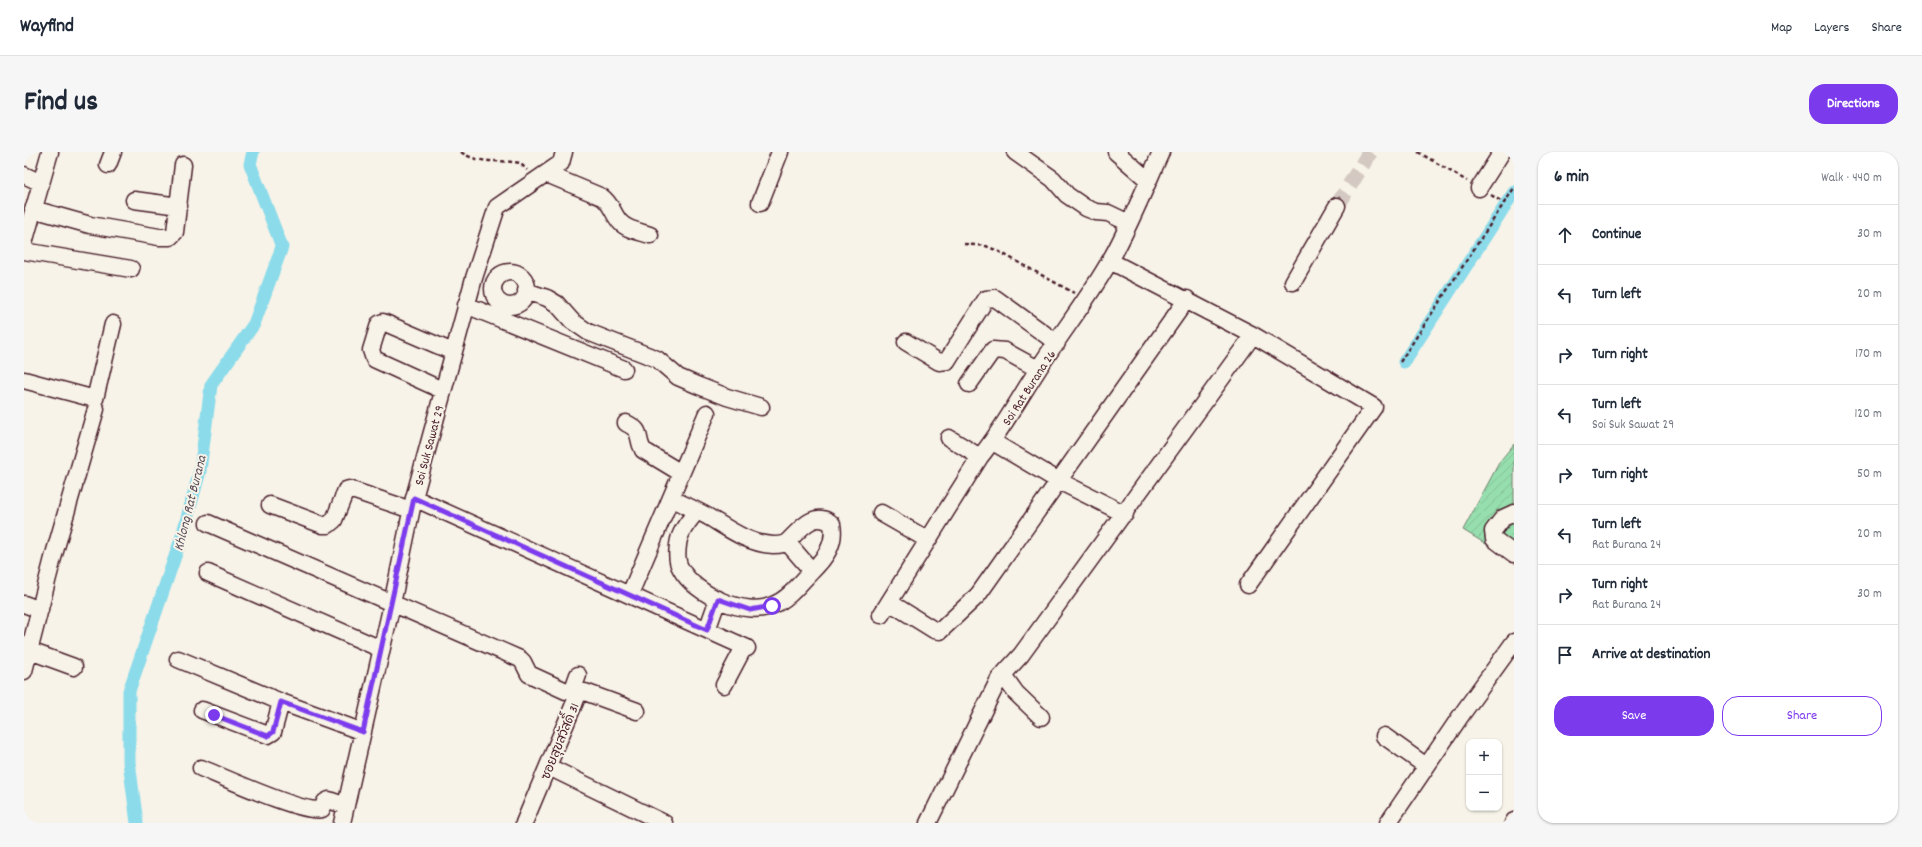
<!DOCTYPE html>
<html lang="en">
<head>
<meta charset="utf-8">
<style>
	:root { --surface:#fff; --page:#f6f6f7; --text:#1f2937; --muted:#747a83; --line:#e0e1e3; --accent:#7c3aed }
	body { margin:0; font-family:Dekko,"Playpen Sans Thai",sans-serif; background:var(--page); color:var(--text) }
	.controls { position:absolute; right:12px; bottom:12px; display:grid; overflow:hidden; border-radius:8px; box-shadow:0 1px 3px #0004 }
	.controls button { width:36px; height:36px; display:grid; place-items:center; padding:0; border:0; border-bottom:1px solid var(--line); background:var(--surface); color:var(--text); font:20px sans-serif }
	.stop { position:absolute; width:12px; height:12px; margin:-9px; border:3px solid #7c3aed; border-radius:50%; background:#fff }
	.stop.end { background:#7c3aed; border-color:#fff; box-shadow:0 1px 4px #0008 }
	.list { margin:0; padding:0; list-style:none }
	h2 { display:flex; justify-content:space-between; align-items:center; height:52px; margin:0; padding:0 16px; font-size:17px }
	h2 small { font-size:13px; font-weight:400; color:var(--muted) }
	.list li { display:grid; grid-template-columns:26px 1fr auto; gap:12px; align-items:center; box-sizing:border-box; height:60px; padding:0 16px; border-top:1px solid var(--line) }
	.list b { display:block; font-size:15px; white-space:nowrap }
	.list p { margin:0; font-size:13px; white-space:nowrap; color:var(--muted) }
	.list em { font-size:13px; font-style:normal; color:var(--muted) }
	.actions { display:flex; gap:8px; padding:12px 16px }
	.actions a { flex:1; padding:9px 0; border:1px solid var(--accent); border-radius:16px; text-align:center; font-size:14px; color:var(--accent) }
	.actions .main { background:var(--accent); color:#fff }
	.icon { flex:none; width:22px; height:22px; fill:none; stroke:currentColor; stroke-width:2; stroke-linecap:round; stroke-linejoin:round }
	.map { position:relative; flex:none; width:1490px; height:671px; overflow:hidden; border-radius:16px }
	header { display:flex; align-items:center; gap:24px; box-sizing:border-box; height:56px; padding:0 20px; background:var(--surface); border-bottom:1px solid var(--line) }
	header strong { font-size:19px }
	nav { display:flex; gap:22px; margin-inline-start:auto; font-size:14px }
	.intro { display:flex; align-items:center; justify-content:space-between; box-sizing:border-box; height:96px; padding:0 24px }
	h1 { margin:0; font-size:28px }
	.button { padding:10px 18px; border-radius:16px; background:var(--accent); color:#fff; font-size:14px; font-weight:700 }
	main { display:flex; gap:24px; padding:0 24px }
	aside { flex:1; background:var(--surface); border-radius:16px; box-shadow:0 1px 3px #0004 }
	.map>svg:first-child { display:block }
</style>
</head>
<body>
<header>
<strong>Wayfind</strong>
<nav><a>Map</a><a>Layers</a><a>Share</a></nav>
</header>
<div class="intro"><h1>Find us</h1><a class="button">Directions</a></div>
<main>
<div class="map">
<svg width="1490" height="671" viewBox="0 0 1490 671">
	<defs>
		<pattern id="garden-furrows" width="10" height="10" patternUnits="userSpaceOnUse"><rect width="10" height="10" fill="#96dead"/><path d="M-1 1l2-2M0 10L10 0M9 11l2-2" fill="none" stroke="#83be95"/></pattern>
	</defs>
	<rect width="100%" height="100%" fill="#f7f3e8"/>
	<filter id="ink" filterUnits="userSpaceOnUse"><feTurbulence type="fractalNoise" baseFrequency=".025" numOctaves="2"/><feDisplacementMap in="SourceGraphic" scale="8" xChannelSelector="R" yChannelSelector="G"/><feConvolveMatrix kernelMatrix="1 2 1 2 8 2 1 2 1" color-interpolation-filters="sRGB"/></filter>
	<g filter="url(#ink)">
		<path fill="url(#garden-furrows)" stroke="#707e6c" d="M1490,292V409L1439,378L1476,309Z"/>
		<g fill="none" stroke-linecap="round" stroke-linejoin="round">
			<path stroke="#8cdbea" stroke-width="13" d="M1380,210L1490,40
				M113,671L105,610V539L158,384L176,319L187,233L230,172L258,95L226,12L229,0"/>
			<path stroke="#d4c9c2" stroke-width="16" stroke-dasharray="16 8" stroke-linecap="butt" d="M1313,54L1346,0"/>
			<defs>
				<path id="minor" d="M991,0L1029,27L1043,43L1062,56L1072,60L1084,61L1105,71
					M1092,0L1124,28
					M84,13L89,0
					M523,22L578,45C588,52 589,63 597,71C604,78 617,80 626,83
					M0,23L17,31
					M1455,36L1478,0
					M110,48L155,54
					M736,51L756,0
					M9,57L66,73L135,85H146L151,80L159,13
					M0,91L26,0
					M0,99L107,117
					M1086,109L1229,183L1350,255L1224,433
					M469 137a17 17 0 1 1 34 0a17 17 0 1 1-34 0Z
					M1269,130L1313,54
					M502,139L523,146L533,152L548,169L564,180L633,207L654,225L675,234L703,245L737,255
					M442,153L600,217
					M882,190L915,210L923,209L962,147L971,146L1033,191
					M0,228L71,247L89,172
					M945,232L969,198L981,199L1014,217
					M418,238L350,207L347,198L355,172L359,170L429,200
					M602,271C620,280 611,283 619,298L657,321
					M925,286L956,305
					M969,290L1035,329L1101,362
					M390,346L723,496
					M647,346C660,353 675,359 688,367C706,378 726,392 749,393C753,393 760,393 763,390C775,379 790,357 808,372C812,392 801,406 788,419C776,431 765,447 749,453C722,466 670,442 657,417C653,411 653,400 654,393C655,380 665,369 673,359
					M246,353L299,373H304L310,368L322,338L325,337L387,358
					M857,361L904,388
					M1490,361L1479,366L1469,379L1470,387L1490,402
					M184,371L496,507L499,510L505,522L542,539L549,537L554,523
					M763,390L788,419
					M184,421L357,497
					M606,442L683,261
					M865,450L910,478L916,479L954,443L1163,147
					M0,452L16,458
					M857,463L956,305C978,278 994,248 1013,219C1037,181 1065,146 1087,107C1106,73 1121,36 1137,0
					M683,478L694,447
					M6,499L50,515
					M154,507L257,550L339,580
					M0,519L29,406L72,257
					M979,523L992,541L1017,565
					M700,533L720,495
					M178,558L244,583L249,580L257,550
					M1360,584L1402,614
					M525,615L640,671
					M177,616C197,624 281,663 298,657L301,650L305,648L322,654
					M318,671L368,452L390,346L450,126L473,55L537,11L540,0
					M500,671L553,545L557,540H561L613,559
					M904,671L975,527L997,503L1229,183
					M1364,671L1438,562L1490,490
					M1489,671L1490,669"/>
			</defs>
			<use href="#minor" stroke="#4a1f2b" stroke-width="19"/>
			<path stroke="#4a1f2b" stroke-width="2.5" stroke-dasharray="4 3" stroke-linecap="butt" d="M437,0C455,13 475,7 496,11L503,18
				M1394,0L1443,29
				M1467,43L1480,51
				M940,92L962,94L974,99L1050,141
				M1376,210L1490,36"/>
			<use href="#minor" stroke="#f7f3e8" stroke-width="16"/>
		</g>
	</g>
	<g fill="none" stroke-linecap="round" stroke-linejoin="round" filter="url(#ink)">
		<path stroke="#7c3aed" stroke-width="5" d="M190,563L244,584L249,580L257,550L339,580L390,346L683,478L694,447L726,458L748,454"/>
	</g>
	<g text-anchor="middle" stroke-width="4" stroke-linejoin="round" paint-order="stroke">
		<g font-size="13" fill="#4a1f2b" stroke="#f7f3e8">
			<text transform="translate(1004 235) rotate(-57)" y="5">Soi Rat Burana 26</text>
			<text transform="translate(404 293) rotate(-75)" y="5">Soi Suk Sawat 29</text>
			<text transform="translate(535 589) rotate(-68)" y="5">ซอยสุขสวัสดิ์ 31</text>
		</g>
		<g font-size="14" font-style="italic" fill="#5a4e5b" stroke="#f7f3e8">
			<text transform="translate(165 351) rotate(-76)" y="5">Khlong Rat Burana</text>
		</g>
	</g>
</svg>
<div class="controls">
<button>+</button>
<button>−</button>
</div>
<div class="stop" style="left:748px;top:454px"></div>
<div class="stop end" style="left:190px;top:563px"></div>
</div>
<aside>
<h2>6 min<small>Walk · 440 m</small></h2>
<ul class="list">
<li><svg class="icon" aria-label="ahead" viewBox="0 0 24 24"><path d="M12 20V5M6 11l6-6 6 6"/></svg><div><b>Continue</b></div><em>30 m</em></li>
<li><svg class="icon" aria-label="left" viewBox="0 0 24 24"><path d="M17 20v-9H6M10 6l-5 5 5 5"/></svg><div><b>Turn left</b></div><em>20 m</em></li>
<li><svg class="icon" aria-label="right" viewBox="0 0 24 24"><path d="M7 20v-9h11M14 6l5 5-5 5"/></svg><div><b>Turn right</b></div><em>170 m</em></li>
<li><svg class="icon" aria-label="left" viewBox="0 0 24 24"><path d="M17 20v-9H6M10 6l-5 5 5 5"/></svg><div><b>Turn left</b><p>Soi Suk Sawat 29</p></div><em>120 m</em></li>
<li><svg class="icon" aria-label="right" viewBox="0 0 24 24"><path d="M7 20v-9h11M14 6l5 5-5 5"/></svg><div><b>Turn right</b></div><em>50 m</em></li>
<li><svg class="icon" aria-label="left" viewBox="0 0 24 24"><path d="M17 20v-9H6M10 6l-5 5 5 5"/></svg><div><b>Turn left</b><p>Rat Burana 24</p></div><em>20 m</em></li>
<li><svg class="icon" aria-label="right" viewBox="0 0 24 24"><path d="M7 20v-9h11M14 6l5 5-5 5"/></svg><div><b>Turn right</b><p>Rat Burana 24</p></div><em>30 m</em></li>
<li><svg class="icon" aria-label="arrive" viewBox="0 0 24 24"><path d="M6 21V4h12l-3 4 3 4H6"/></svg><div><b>Arrive at destination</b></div></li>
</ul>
<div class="actions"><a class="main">Save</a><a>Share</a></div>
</aside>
</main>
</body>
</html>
